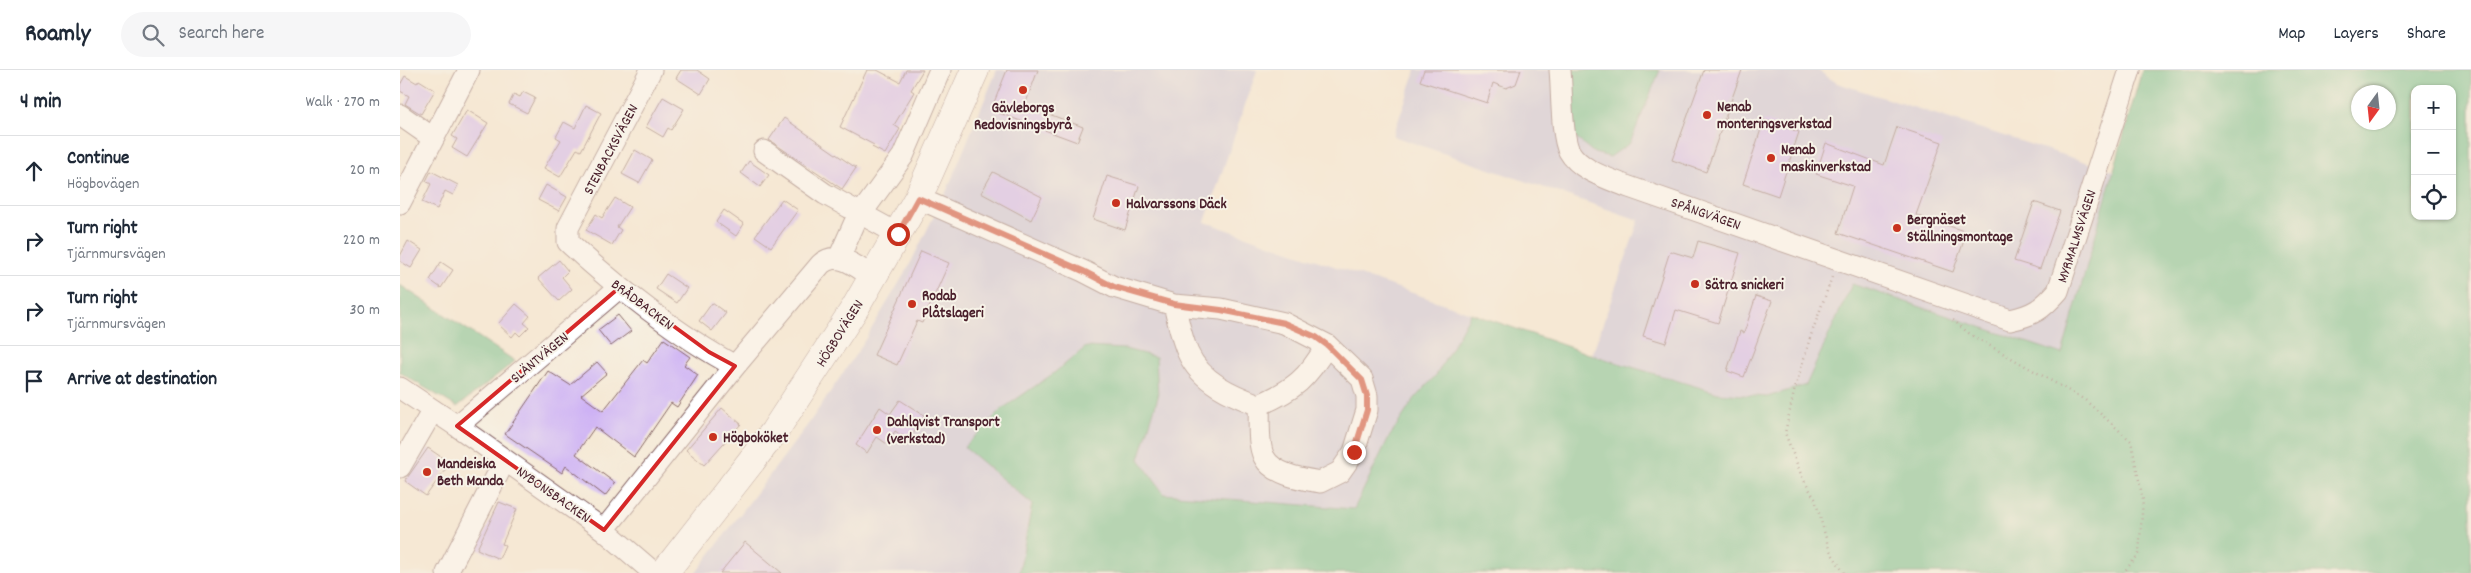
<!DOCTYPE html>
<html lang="en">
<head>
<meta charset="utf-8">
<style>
	:root { --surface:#fff; --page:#f6f6f7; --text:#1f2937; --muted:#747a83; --line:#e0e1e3 }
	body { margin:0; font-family:Dekko,sans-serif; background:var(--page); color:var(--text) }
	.controls { position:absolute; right:15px; top:15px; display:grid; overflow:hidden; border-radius:10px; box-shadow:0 1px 4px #0004 }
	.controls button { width:45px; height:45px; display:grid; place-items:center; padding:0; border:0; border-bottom:1px solid var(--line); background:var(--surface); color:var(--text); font:25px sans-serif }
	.compass { position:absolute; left:1951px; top:15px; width:45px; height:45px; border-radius:50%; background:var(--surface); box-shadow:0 1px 4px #0004; rotate:195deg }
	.stop { position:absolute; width:15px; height:15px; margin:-11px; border:4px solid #c8321e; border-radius:50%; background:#fff }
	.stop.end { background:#c8321e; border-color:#fff; box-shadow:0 1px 5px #0008 }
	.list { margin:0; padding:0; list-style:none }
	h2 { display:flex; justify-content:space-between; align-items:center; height:65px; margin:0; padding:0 20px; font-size:21px }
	h2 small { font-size:16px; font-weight:400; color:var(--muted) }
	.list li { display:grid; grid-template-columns:32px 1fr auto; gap:15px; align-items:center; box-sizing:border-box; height:70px; padding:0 20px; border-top:1px solid var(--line) }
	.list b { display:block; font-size:19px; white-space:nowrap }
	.list p { margin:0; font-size:16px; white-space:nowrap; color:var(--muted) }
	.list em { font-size:16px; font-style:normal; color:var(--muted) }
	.icon { flex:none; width:28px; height:28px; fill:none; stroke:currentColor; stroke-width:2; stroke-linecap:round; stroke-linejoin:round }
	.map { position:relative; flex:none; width:2071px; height:503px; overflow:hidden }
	header { display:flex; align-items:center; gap:30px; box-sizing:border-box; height:70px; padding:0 25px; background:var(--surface); border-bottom:1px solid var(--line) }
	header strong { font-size:24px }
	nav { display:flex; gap:28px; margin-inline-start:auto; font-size:18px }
	.search { width:350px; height:45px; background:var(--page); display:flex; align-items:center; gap:12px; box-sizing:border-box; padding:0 18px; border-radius:28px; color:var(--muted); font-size:19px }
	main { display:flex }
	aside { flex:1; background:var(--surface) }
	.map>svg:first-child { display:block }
</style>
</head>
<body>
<header>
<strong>Roamly</strong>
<div class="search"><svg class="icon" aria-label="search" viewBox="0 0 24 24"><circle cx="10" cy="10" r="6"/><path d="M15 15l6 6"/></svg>Search here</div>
<nav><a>Map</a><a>Layers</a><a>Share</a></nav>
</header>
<main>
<aside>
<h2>4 min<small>Walk · 270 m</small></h2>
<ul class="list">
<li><svg class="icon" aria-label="ahead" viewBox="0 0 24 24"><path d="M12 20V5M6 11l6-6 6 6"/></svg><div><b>Continue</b><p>Högbovägen</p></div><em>20 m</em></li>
<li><svg class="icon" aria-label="right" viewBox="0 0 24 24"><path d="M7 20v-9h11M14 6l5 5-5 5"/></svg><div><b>Turn right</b><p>Tjärnmursvägen</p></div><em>220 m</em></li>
<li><svg class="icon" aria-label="right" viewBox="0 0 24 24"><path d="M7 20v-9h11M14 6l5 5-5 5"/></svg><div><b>Turn right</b><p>Tjärnmursvägen</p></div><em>30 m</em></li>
<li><svg class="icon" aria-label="arrive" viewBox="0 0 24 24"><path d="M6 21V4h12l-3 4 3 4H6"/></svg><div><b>Arrive at destination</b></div></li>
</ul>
</aside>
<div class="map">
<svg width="2071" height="503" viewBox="0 0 2071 503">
	<rect width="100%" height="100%" fill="#f7f3e8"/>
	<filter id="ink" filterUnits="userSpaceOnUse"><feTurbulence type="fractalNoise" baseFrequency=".02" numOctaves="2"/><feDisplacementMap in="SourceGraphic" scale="10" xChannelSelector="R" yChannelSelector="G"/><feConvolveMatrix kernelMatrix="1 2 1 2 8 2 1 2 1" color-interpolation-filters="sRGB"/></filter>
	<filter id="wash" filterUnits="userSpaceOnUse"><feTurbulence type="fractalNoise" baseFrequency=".0096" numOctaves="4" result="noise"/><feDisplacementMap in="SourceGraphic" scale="20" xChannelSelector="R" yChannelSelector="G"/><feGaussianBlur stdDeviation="1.12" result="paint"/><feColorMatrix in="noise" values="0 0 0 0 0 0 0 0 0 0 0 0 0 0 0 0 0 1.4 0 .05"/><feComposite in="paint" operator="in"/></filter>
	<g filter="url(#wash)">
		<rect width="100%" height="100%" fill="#f5e8d4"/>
		<path fill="#c5c0db" d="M597,0H857L805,152L1071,243L1037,304L1015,328L988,369L954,439L764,424L739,389L758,327L686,277L654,303L619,503H296L409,353L460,278L508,198L547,120Z
			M1016,0H1170L1230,73L1260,0H1417L1437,13L1714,101L1662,284L1452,214L1406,316L1367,327L1318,323L1192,285L1239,150L993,66Z"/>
		<path fill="#6abd8a" stroke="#5a6e5a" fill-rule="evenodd" d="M1170,0H1260L1230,73L1210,87L1194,83L1175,67Z
			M1742,0H2071V503H619L632,434L564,377L602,339L654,303L686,277L725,279L756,287L758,327L739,389L764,424L954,439L988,369L1015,328L1037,304L1071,243L1192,285L1318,323L1367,327L1406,315L1452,214L1662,284ZM2015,19H2052V146H2015ZM1988,22V52H1958V22Z
			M0,215L115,291L57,337L7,307L0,302Z"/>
		<g id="blocks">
			<path fill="#cdb1f5" d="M281,0H297L310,9L301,24L276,8Z
				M467,0H477L500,12L506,0H523L511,20L514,22L494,55L500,59L485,84L472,77L474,75L440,57Z
				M607,0H638L625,35L683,57L677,72L591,40Z
				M1024,0H1121L1116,14L1106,18L1093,13L1087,33L1020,11Z
				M1304,0H1342L1306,102L1272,90Z
				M5,6L17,13L19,10L35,20L21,44L5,34L9,26L0,21V15Z
				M123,22L135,28L127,43L109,34L114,24L120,27Z
				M263,27L284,39L271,60L268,58L263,67L246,57Z
				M186,35L201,43L181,81L177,79L160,107L144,98L161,70L156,67L164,52L175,58Z
				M67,40L88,53L67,87L52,78L57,69L52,66Z
				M384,48L456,98L442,119L369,70Z
				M1364,50L1399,62L1378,126L1343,114Z
				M1497,57L1542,72L1516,145L1567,162L1553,202L1438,163L1453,116L1416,104L1426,73L1484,95Z
				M235,80L252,90L239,113L222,104Z
				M349,91L369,105L360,117L341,103Z
				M31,101L58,115L53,125L45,121L37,139L22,132L31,114L26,111Z
				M593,102L642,127L631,150L581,123Z
				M707,106L739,116L725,160L693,149Z
				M146,115L167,127L159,141L138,130Z
				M215,128L230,137L217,157L221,160L212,175L186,160L196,144L202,148Z
				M382,129L398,140L371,177L355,166Z
				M1634,132L1660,141L1640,199L1614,191Z
				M324,140L344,154L336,166L316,152Z
				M8,171L22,180L11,198L0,191V186Z
				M1298,171L1340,183L1318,253L1276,240L1266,273L1243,266L1270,181L1293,188Z
				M521,181L549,193L522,253L517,251L497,295L474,285Z
				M159,190L168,201L162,207L172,219L159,231L138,208Z
				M41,192L53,200L41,218L30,210Z
				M266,204L287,218L277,233L256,219Z
				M1356,226L1372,231L1344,307L1327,301L1340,261L1344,263Z
				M312,233L326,243L312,261L299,251Z
				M116,234L130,246L124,253L129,257L120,266L116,262L112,267L98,254Z
				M218,245L231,261L211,276L198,260Z
				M264,269L290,287L284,295L298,305L277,337L271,333L234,387L195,357L176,384L215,413L205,426L166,396L162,403L105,364L148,301L170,315L197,292L207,303L181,325L203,341L243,290L247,293Z
				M500,330L525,346L509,370L495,361L487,374L477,367L467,383L456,375L480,337L490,344Z
				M322,338L341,354L304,395L286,380Z
				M28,378L50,393L26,426L5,411Z
				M99,432L117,439L102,474L105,475L99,489L77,479Z
				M345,472L382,503H320Z"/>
		</g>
	</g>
	<g filter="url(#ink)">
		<use href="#blocks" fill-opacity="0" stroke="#866566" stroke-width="1"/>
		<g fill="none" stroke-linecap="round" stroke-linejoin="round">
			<defs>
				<path id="minor" d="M251,0L168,158V172C215,216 279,266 335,296
					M1160,0C1162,19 1161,66 1169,81C1180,101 1210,109 1229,117L1610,250C1634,245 1642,239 1658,221L1730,0
					M0,45L33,68
					M364,81L425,124L498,164
					M518,128L683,201L714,217L774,235L821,239L884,253L927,275L962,309L967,326V340L954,382L940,402L920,412C903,409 873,405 864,387C857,373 860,350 859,335C895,319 907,309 927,275
					M0,133L69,0
					M439,188L455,152L503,86L540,0
					M774,235C778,250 781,268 788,283C801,312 832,325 859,335
					M0,318L57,356L204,460L254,503
					M57,356L220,217
					M0,397L33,340
					M204,460L335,296L421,194C438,179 458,198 473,207
					M47,503L105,390"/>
				<path id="major" d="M264,503L374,362L455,238L518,128L575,0"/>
			</defs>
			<use href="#minor" stroke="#866566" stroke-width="23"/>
			<use href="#major" stroke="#866566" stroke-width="29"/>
			<path stroke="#866566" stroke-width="2.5" stroke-dasharray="1 4" stroke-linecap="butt" d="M1432,207L1410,268L1394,322L1385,363L1402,407L1415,429L1429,479L1444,503
				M1553,250L1571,265L1685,330L1731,371L1743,430L1739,484L1723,503"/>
			<use href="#minor" stroke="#fff" stroke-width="21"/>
			<use href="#major" stroke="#fff" stroke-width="28"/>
		</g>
	</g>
	<g fill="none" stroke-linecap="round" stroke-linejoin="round" filter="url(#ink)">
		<path stroke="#c8321e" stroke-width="6" d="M498,164L518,128L683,201L714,217L774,234L821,240L884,253L916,267L927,275L962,310L967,326V340L954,382"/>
	</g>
	<path d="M0 0H2071V503H0ZM220,217L309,282L335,296L204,460L57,356Z" fill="#f5e8d4" fill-opacity=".55" fill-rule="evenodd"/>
	<path fill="none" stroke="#d62828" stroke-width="4" stroke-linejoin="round" d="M220,217L309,282L335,296L204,460L57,356Z"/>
	<g fill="#c8321e" stroke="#f7f3e8" stroke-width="2">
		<circle cx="623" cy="20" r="5"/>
		<circle cx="1307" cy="45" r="5"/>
		<circle cx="1371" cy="88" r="5"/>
		<circle cx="716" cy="133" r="5"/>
		<circle cx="1497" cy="158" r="5"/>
		<circle cx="1295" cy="214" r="5"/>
		<circle cx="512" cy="234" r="5"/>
		<circle cx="477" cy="360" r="5"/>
		<circle cx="313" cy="367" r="5"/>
		<circle cx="27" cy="402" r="5"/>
	</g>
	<g text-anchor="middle" stroke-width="4" stroke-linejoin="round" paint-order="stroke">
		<g font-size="15" font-weight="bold" fill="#4a1f2b" stroke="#f7f3e8" text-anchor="start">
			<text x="1317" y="41">Nenab<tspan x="1317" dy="17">monteringsverkstad</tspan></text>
			<text x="623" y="42" text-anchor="middle">Gävleborgs<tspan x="623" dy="17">Redovisningsbyrå</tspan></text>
			<text x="1381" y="84">Nenab<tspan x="1381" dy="17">maskinverkstad</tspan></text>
			<text x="726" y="138">Halvarssons Däck</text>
			<text x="1507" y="154">Bergnäset<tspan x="1507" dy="17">Ställningsmontage</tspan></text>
			<text x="1305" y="219">Sätra snickeri</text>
			<text x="522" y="230">Rodab<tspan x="522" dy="17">Plåtslageri</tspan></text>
			<text x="487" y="356">Dahlqvist Transport<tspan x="487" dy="17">(verkstad)</tspan></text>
			<text x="323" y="372">Högboköket</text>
			<text x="37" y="398">Mandeiska<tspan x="37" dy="17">Beth Manda</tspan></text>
		</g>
		<g font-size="15" fill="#4a1f2b" stroke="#f7f3e8">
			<text transform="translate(210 79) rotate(-62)" y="5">STENBACKSVÄGEN</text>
			<text transform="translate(1306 143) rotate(19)" y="5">SPÅNGVÄGEN</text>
			<text transform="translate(1676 166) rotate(-72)" y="5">MYRMALMSVÄGEN</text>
			<text transform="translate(243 234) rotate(37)" y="5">BRÅDBACKEN</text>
			<text transform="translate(439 263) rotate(-58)" y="5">HÖGBOVÄGEN</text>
			<text transform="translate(139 287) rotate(-40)" y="5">SLÄNTVÄGEN</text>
			<text transform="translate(154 424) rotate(35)" y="5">NYBONSBACKEN</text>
		</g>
	</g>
</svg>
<div class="controls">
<button>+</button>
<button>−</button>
<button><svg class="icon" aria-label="locate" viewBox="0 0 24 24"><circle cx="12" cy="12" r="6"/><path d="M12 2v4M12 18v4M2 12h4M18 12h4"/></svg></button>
</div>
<svg class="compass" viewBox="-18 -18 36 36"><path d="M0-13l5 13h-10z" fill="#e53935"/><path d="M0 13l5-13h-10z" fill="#747a83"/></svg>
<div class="stop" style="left:498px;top:164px"></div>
<div class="stop end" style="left:954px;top:382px"></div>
</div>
</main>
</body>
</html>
